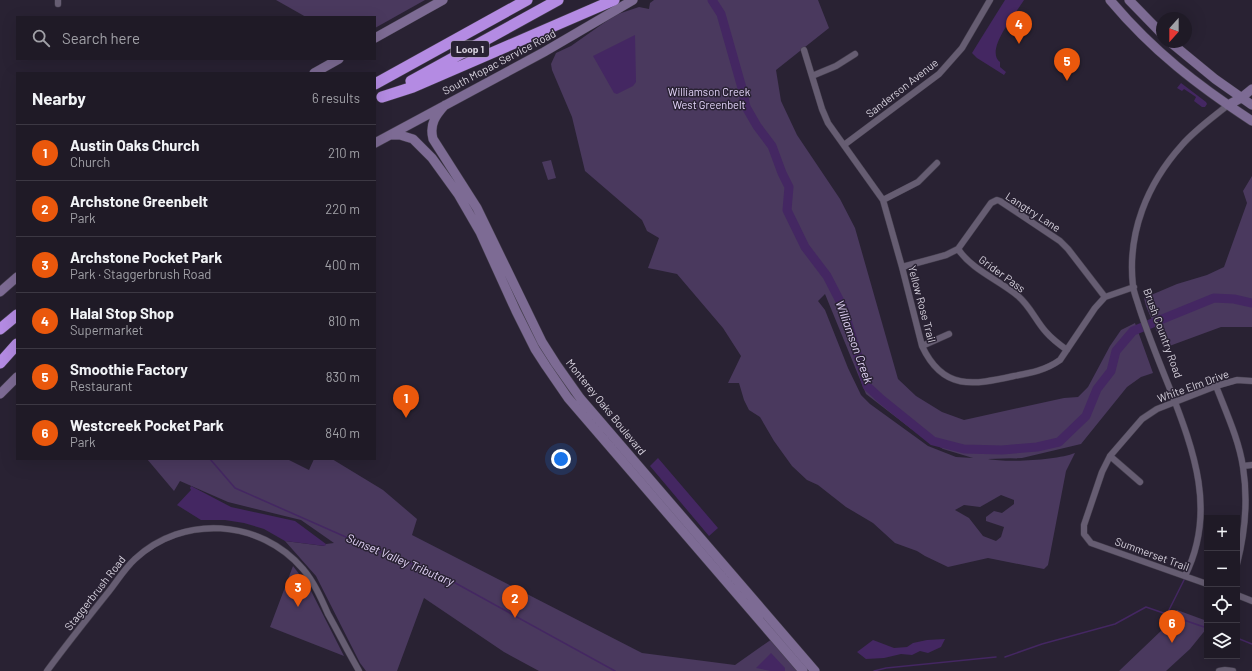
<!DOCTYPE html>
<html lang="en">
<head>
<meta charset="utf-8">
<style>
	:root { --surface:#1f1a26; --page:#2c2732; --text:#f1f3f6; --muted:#a1a1a7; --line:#3c3843; --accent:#ea580c }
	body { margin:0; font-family:Barlow,sans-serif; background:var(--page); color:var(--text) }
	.controls { position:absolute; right:12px; bottom:12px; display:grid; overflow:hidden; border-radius:0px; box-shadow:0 4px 16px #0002 }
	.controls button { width:36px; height:36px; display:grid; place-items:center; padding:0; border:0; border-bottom:1px solid var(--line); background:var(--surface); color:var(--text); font:20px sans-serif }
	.compass { position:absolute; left:1156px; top:12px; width:36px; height:36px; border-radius:50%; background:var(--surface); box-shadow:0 4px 16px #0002; rotate:201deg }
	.you { position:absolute; left:561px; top:459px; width:14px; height:14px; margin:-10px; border:3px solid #fff; border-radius:50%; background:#1a73e8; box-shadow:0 0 0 6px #1a73e833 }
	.badge { display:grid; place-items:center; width:26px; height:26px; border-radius:50%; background:var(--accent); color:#fff; font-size:13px; font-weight:700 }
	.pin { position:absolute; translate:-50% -33px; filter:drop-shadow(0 1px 2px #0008) }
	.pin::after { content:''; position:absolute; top:21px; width:14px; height:12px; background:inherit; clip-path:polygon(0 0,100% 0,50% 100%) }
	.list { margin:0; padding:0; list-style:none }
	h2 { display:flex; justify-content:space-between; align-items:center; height:52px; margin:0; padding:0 16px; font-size:17px }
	h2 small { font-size:13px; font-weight:400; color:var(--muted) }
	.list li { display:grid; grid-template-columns:26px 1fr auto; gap:12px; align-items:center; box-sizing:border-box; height:56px; padding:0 16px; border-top:1px solid var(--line) }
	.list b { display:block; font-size:15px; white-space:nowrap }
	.list p { margin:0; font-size:13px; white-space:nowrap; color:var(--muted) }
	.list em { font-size:13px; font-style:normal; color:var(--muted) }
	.icon { flex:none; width:22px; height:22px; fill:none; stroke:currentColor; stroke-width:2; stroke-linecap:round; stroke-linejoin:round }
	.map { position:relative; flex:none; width:1252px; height:671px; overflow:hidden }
	.search { position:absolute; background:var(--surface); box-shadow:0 4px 16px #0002; left:16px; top:16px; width:360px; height:44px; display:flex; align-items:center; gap:10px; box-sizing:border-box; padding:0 14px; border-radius:0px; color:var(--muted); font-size:15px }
	.panel { position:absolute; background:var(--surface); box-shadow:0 4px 16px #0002; left:16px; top:72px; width:360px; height:388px; border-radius:0px }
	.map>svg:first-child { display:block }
</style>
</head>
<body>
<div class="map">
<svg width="1252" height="671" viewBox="0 0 1252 671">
	<rect width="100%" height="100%" fill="#292233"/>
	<path fill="#4a395e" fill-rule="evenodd" d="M276,0H425L375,28V17H306Z
		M654,0H818L829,28L776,70L781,101L797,135L840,199L855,228L898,379L916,396L942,412L964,420L1064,398L1078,397L1088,387L1110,346L1121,330L1135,323L1153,373L1141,377L1127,387L1081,444L1022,458L988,459C1008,463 1057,460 1075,453L1066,471L1048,565L1044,569L988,558L948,567L925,556L917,551L895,543L873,523L846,507L818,485L807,480L792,466L774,441L760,417L749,410L744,400L739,383H728L741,356L723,328L677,274L648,268L659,238L647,231L642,220L585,171L572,117L552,70L551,64L556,53L571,46L615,15L639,7L649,9L650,3ZM825,294L866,394L910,428L943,449L973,458L956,457L928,446L870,404L861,395L848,368L825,310L818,301ZM1001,495L1014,500V504L1002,513L994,511L986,517V521L1004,527L1001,537L996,541L983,536L969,518L955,510L964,505L980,507Z
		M551,160L556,178L548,180L542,162Z
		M1252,176V327H1221L1164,348L1146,306L1144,298L1177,284L1207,275L1224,267L1247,203L1243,191Z
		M147,459H287L309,470L314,459H332L383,490L417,519L412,535L642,653L735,665L772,639L800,671H539L504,652L424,598L397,671H366L360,663L316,576L285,541L324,546L326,544L334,543L301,520L228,502L180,481L174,491Z
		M293,566L309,587L344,656L270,627Z
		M1177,610L1207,621V628L1190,649L1166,671H1119L1164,628Z"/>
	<path fill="#442762" d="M1005,0H1024C1017,12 984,50 1000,62V67L1006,72L1004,75L977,58L972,53L980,40Z
		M635,35L636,82L633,86L617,94L614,93L593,56Z
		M1181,83L1206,102L1207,104L1205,107H1202L1194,101L1196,97L1184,89L1182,91L1177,88Z
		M658,458L718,528L709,536L650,466Z
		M191,486L231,507L295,521L326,544L325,546L285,541L264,529L244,523L225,520H201L177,505L191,490L190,488Z
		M945,639L941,647L928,653L920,651L912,655L901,654L884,658L866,659L857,652L873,640L894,648L907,647L913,643L927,640Z
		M771,653L785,668V671H771L756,668Z"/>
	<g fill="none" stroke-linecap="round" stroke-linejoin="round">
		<path stroke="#442762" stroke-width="1.5" d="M210,459L235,488L373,549L439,574L615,671
			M1167,614L1185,578
			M1237,638L1252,644
			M1005,657L1042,644L1115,624L1146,607L1207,628
			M874,671L886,668L996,657"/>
		<path stroke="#442762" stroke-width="9" d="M712,0L721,14L742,88L746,107L757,126L772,146L782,173L789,187L787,210L805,247L827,276L843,307L867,386L881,399L933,441L964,449L1002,450L1037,447L1059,442L1086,416L1097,389L1111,371L1116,351L1133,331L1214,298L1234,299L1252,303"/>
		<defs>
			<path id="street" d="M58,0V4
				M804,50L822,109L828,123L883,200L902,267L922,346C943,391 973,385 1014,376C1031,373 1046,370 1060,360L1095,308L1105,297L1134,287
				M812,76L836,66L855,54
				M844,145L939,74L962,48L990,0
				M883,200L918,182L937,163
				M958,249C972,270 999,280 1018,296C1030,306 1036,321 1046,332C1052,339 1060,345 1067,350
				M902,267L946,255L958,249L991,203L997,200L1000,201L1060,241L1068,249L1105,297
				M922,346L949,334
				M1216,386C1226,412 1239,440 1243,467C1248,499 1245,533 1237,564
				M1110,456L1140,482
				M1243,466L1252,465
				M1185,576C1217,512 1194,451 1170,389C1159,362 1148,335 1139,307C1137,300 1134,293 1133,286C1127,233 1147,184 1182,145C1195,130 1212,118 1228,105
				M1207,584L1091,543L1084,534V525L1102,472L1110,456L1142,419L1157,409L1216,386L1237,380L1252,381
				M1237,595L1252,601
				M47,671C66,645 86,620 106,595C116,583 124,569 135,559C183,514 260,519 303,569C314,582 321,598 328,614C337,630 345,646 354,662L359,671
				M1219,671L1225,670L1233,671"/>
			<path id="secondary" d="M1110,0C1153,51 1197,85 1252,121
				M1129,0L1162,34
				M375,38L443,0
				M1170,42L1215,79L1252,105
				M314,73L339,59
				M445,105C436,115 429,124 433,139L477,208L542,342L556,364L580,398L815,671
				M1228,105L1241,98L1252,89
				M390,135H400L413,139L432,158L458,194L480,232L516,311L535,349L546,366L568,398L803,671
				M375,143L544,52L633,0
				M0,292L17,277
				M0,394L17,377"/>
			<path id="highway" d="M411,81L558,0
				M375,84L527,0
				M382,97L413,87L614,0
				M0,329L17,315
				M0,363L17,344"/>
		</defs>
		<use href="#street" stroke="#453f4e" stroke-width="7"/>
		<use href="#secondary" stroke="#453f4e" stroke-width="10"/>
		<use href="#highway" stroke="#453f4e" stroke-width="12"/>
		<use href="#street" stroke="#665d72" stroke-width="6"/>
		<use href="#secondary" stroke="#7d6b94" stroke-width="9"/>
		<use href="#highway" stroke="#b48be3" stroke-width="11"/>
	</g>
	<g text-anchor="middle" stroke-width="3" stroke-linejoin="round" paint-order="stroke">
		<rect fill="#292233" stroke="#a39dab" stroke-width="1" x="451" y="41" width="38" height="16" rx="3"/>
		<g font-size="10" font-weight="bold" fill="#d7d2de">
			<text x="470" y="53">Loop 1</text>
		</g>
		<g font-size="11" fill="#d7d2de" stroke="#292233">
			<text transform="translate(499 62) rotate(-28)" y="4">South Mopac Service Road</text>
			<text transform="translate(902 88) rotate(-38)" y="4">Sanderson Avenue</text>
			<text transform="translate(1033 212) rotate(33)" y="4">Langtry Lane</text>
			<text transform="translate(1002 274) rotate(36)" y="4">Grider Pass</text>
			<text transform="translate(922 304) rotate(75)" y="4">Yellow Rose Trail</text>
			<text transform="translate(1163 333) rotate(70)" y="4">Brush Country Road</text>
			<text transform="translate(1193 386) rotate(-20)" y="4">White Elm Drive</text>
			<text transform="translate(606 407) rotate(51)" y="4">Monterey Oaks Boulevard</text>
			<text transform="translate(1152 554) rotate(20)" y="4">Summerset Trail</text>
			<text transform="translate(95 593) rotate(-52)" y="4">Staggerbrush Road</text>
		</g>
		<g font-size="11" fill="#e2d3f8" stroke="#292233">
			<text x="709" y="96">Williamson Creek<tspan x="709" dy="13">West Greenbelt</tspan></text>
		</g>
		<g font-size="12" font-style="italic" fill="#e0d1f5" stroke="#292233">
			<text transform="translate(854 342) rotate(70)" y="4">Williamson Creek</text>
			<text transform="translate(400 560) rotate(23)" y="4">Sunset Valley Tributary</text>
		</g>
	</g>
</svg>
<div class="controls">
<button>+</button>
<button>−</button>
<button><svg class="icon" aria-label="locate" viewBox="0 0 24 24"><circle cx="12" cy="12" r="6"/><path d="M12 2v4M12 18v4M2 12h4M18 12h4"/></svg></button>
<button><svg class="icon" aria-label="layers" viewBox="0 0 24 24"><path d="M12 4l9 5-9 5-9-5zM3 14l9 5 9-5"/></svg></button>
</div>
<svg class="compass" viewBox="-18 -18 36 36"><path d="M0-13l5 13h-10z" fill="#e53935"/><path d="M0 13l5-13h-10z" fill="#a1a1a7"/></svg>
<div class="you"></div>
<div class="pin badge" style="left:406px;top:418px">1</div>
<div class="pin badge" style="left:515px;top:618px">2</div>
<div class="pin badge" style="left:298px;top:607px">3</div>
<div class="pin badge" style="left:1019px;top:44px">4</div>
<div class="pin badge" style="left:1067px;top:81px">5</div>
<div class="pin badge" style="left:1172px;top:643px">6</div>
<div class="search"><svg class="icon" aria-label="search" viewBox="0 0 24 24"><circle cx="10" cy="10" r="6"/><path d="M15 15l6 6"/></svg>Search here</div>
<section class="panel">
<h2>Nearby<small>6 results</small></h2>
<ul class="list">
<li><span class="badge">1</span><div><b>Austin Oaks Church</b><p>Church</p></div><em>210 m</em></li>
<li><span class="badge">2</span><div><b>Archstone Greenbelt</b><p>Park</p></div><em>220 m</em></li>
<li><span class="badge">3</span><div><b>Archstone Pocket Park</b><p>Park · Staggerbrush Road</p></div><em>400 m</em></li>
<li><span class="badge">4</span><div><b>Halal Stop Shop</b><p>Supermarket</p></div><em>810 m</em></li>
<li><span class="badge">5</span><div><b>Smoothie Factory</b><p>Restaurant</p></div><em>830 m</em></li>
<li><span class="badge">6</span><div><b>Westcreek Pocket Park</b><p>Park</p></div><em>840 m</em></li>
</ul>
</section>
</div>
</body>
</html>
